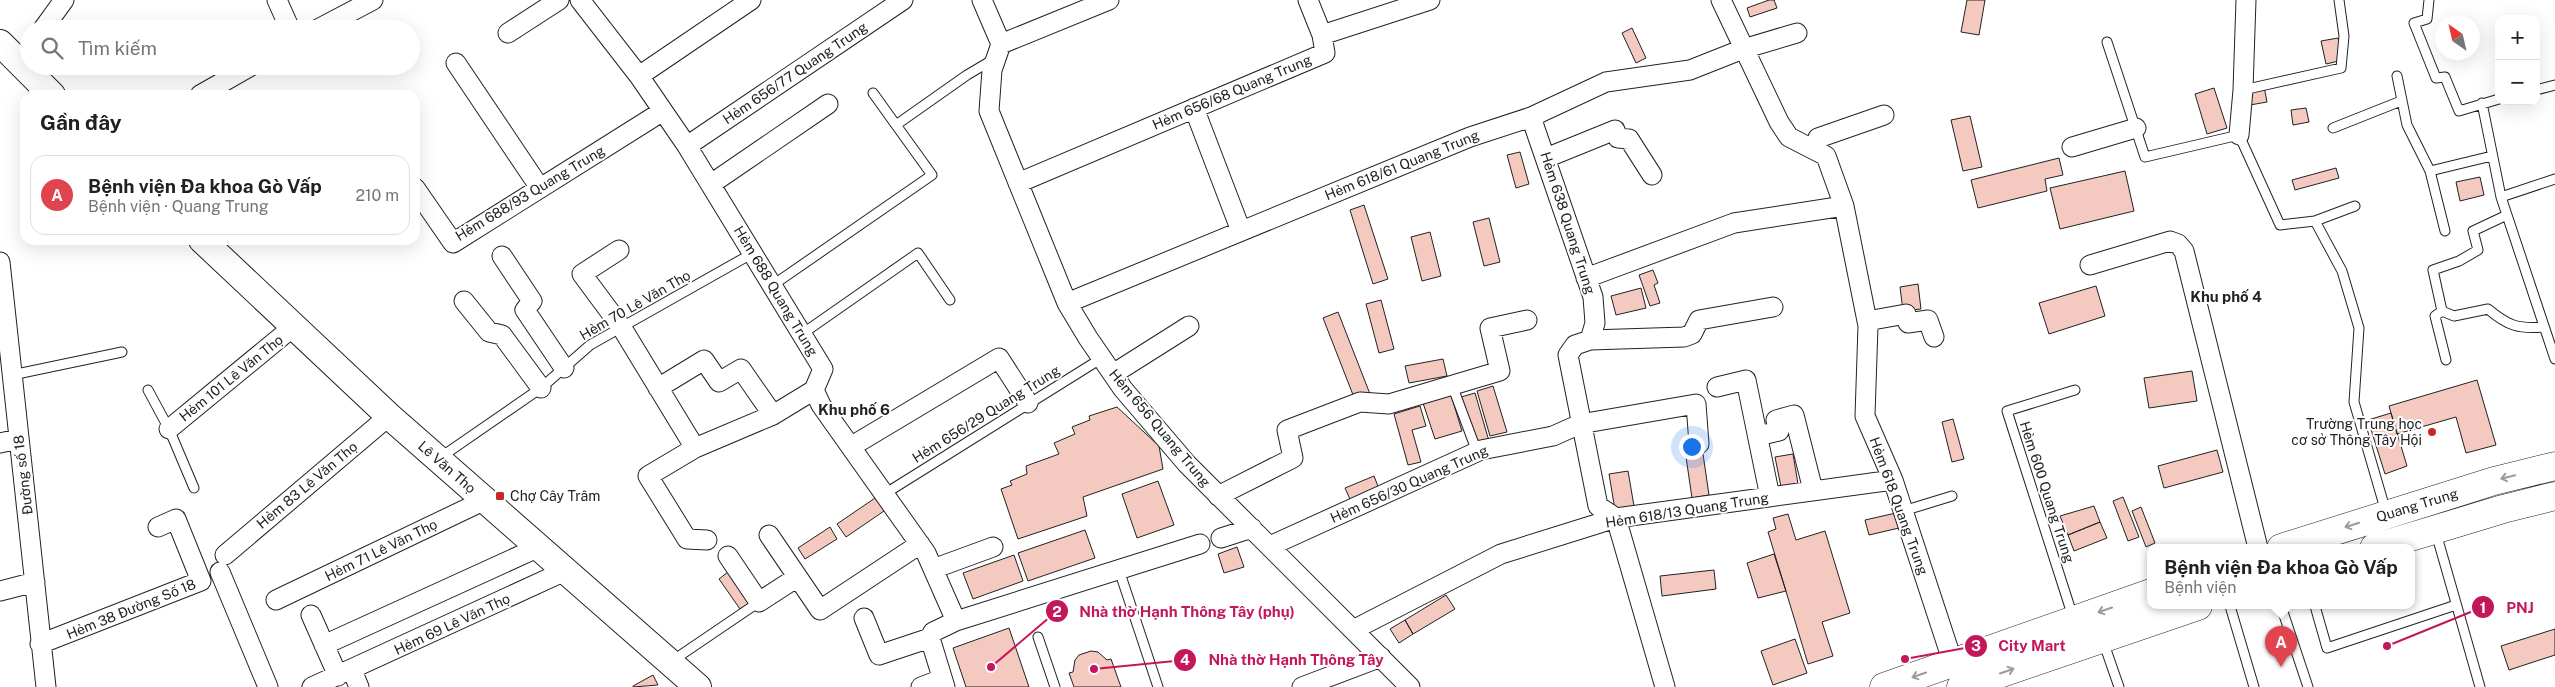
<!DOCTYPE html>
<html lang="vi">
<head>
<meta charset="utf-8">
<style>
	:root { --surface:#fff; --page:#f6f6f6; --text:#202124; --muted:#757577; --line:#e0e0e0; --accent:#c62828 }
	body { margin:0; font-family:"Public Sans",sans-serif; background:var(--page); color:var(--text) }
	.controls { position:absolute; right:15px; top:15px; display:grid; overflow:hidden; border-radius:10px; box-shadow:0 5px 20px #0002 }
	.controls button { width:45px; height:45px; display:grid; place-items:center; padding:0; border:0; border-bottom:1px solid var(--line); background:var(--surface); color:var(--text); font:25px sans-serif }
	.compass { position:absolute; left:2435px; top:15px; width:45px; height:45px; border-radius:50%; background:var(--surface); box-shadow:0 5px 20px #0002; rotate:326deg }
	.you { position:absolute; left:1691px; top:446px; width:18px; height:18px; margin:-12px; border:4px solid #fff; border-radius:50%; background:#1a73e8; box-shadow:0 0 0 8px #1a73e833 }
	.badge { display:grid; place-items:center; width:32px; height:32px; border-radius:50%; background:var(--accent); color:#fff; font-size:16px; font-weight:700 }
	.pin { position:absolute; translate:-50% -41px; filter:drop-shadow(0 1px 2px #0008) }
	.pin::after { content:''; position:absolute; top:26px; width:18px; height:15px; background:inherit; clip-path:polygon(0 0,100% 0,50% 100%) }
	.popup { position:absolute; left:2147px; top:544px; width:268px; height:65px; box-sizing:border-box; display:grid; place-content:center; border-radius:10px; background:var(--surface); filter:drop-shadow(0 1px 4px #0005); font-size:16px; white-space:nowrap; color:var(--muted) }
	.popup b { font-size:19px; color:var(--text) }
	.popup::after { content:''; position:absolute; left:50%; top:100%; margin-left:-10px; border:10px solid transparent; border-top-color:var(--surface) }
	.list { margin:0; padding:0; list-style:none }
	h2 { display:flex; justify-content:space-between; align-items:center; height:65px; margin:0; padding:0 20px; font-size:21px }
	h2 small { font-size:16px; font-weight:400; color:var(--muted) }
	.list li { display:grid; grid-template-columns:32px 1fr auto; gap:15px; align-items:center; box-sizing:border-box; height:80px; margin:0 10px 10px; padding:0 10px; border:1px solid var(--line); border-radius:15px }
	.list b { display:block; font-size:19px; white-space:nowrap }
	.list p { margin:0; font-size:16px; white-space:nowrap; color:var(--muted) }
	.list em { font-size:16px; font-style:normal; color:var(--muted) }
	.icon { flex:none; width:28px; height:28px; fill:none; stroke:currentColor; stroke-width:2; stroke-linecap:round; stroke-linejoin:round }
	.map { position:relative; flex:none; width:2555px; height:687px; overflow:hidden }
	.search { position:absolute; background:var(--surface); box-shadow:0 5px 20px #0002; left:20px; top:20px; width:400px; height:55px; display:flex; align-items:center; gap:12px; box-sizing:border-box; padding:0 18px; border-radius:28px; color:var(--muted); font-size:19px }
	.panel { position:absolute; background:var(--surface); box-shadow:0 5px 20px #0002; left:20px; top:90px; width:400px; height:155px; border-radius:15px }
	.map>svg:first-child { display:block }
</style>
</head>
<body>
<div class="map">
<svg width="2555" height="687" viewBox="0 0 2555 687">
	<rect width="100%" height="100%" fill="#fff"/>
	<path fill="#f3c9c0" stroke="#222" d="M1769,0H1774L1777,8L1750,17L1747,8Z
		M1967,0H1985L1979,35L1961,32Z
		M1632,28L1646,58L1636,63L1622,33Z
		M2338,38L2343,60L2326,64L2321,41Z
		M2264,86L2267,102L2250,105L2247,89Z
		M2214,88L2227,128L2207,134L2195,94Z
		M2306,108L2309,122L2293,125L2291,110Z
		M1970,116L1982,167L1963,171L1951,120Z
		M1520,152L1529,184L1516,188L1507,155Z
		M2059,158L2063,175L2045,179L2047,191L1978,208L1971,180Z
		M2336,168L2339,178L2295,190L2292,180Z
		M2125,171L2134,211L2060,229L2050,188Z
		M2480,177L2484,195L2460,201L2456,182Z
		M1364,205L1388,279L1373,284L1350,210Z
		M1489,218L1500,262L1484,266L1473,222Z
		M1430,232L1441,276L1422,281L1411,237Z
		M1653,270L1658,283L1654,285L1660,303L1650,306L1639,275Z
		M1918,284L1921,309L1903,311L1900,287Z
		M2096,286L2105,316L2049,334L2039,303Z
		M1641,288L1646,308L1616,315L1611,296Z
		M1381,300L1394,349L1379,353L1366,304Z
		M1338,312L1370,394L1355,400L1323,318Z
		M1443,359L1447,376L1409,383L1405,366Z
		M2192,371L2197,401L2149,408L2144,378Z
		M2477,380L2496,445L2466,453L2456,417L2397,434L2389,406Z
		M1493,386L1507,432L1490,436L1477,391Z
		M1475,393L1489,441L1475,445L1461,397Z
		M1451,395L1462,431L1435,439L1423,403Z
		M1420,406L1426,426L1412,430L1421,462L1408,465L1394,414Z
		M1117,407L1159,446L1163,469L1083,497L1087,516L1018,539L1001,489L1012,485L1010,481L1027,474L1026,466L1059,454L1054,443L1075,434L1072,427L1090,420L1089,416Z
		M2391,413L2407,466L2385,474L2368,420Z
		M1953,419L1964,459L1952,462L1942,422Z
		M2217,450L2223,472L2164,488L2158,466Z
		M1703,454L1709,495L1692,498L1686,457Z
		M1793,454L1798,484L1781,487L1775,457Z
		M1628,471L1635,512L1616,516L1609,474Z
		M1374,476L1381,494L1353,506L1345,488Z
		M1158,481L1174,525L1137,538L1122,494Z
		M878,496L887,509L846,537L837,524Z
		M2123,497L2139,537L2128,541L2113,501Z
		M2094,506L2100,522L2068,535L2060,516Z
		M2141,507L2155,543L2146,547L2132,511Z
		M1896,513L1899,528L1869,535L1865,520Z
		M1788,514L1796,540L1825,531L1850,613L1822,622L1833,656L1808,664L1768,532L1776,529L1773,518Z
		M2100,522L2107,538L2074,551L2068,535Z
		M830,527L837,539L805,559L798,548Z
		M1085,530L1095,558L1028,581L1018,553Z
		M1237,547L1244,567L1224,573L1218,554Z
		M1774,554L1786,591L1758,598L1747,563Z
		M1014,555L1023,581L973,599L963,573Z
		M1714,570L1716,589L1662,596L1660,576Z
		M728,572L750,603L740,609L719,579Z
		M1446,595L1455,609L1413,634L1405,620Z
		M1405,620L1413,634L1399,643L1390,629Z
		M1009,628L1029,687H966L953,648Z
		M2555,629V655L2509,670L2501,646Z
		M1795,639L1807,673L1773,685L1761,651Z
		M1091,651L1098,652L1107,660L1111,659L1121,687H1074L1069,673L1073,672L1075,660L1079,655Z
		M653,675L658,685L633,687V686Z"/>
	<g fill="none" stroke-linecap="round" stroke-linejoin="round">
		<defs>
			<path id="lane" d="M2429,0L2427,19L2414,23L2436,78L2445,77L2459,111L2499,99
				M2107,42L2145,157L2239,135L2280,225L2315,221L2342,271L2359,328L2354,402L2386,512
				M2397,76L2407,125L2430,171L2492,156
				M2243,90L2341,68L2344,36L2339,0
				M2536,90L2555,85
				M873,93L896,125L967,75L994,59
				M2482,103L2501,197L2555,359
				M2333,128L2401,101
				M2430,171L2445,231
				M2501,197L2555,179
				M2315,221L2355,206
				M773,285L932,175L896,125
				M2442,311L2454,316L2488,309C2508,326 2518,329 2544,327
				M802,334L918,253L950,300
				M2446,360L2435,316L2442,311L2433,270L2459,261L2478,250L2473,231L2507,215
				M12,375L122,352
				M1452,385L1477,452
				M148,390L169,429L194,488
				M441,457L541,388L590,345L753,253
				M886,493L1102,358
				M1903,511L1952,496
				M2436,533L2480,687
				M1119,570L1158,687
				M2230,606L2254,687
				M2281,606L2308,687
				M2315,606L2327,648L2456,605
				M2073,617L2007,411L2075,390
				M1038,637L1055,687
				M2103,641L2119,687
				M672,661L759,602"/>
			<path id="street" d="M277,0L290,29
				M580,0L639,76L687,146L823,369L814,390L821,405L926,553L956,621L933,632L930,638L945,687
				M982,0L1001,44L992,70L989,111L1067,303L1088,338L1123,389L1187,464L1410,687
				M1308,0L1322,35
				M1721,0L1779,122L1789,137L1826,156L1844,206L1868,326L1865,416L1893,480L1953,663
				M43,29L64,0
				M318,29L373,0
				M508,33L559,0
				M1001,44L1109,0
				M456,63L540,188
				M639,76L751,0
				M200,95L251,66
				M1194,108L1241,231
				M1531,117L1593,297L1595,323L1590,340L1575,345L1568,355L1598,506L1616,518L1665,687
				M2239,135L2243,90L2246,0
				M687,146L903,0
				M2072,147L2136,128
				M1815,149L1818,138L1884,115
				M1546,158L1615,130L1618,138L1629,139L1652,175
				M1018,183L1325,53L1322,35L1430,0
				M711,184L828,104
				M415,188L453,243L663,111
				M619,250L582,274L622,328L695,448
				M502,256L532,301L525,310L564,368
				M0,262L46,687
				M2090,265L2170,241L2178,244L2184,251L2258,548
				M1586,278L1734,223L1844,206
				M464,301L489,332L502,335L541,388
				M1067,303L1470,137L1531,117L1606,82L1690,70L1743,49L1797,33
				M1867,321L1906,314L1908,323L1928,320L1934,337
				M1590,340L1684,337L1692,334L1699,320L1773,307
				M1113,374L1189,326
				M1717,387L1746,380L1770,497
				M658,388L704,360L719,382L741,369L773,415
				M169,429L293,327
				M1758,436L1779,431L1776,420L1794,415L1813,490
				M0,443L18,439
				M852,446L999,358L1028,403
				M1218,496L1293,458L1287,430L1360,402L1389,404L1500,371L1490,328L1527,320
				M769,535L820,610L920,544
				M1221,538L1252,528
				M707,540L687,539L648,476L695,448L773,415L814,390
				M1270,546L1481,450L1553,436L1580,424L1696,404L1699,444
				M225,555L389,416
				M728,556L759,602L796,578
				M933,569L993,547
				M220,572L268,687
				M0,591L35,582
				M276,600L485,500
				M311,615L338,676
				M864,618L879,655L930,638
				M956,621L1200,544
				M1353,630L1501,554L1616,518L1893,480
				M40,644L201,581L176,519L158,527
				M324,645L539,547
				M352,670L359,687
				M312,687L565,571
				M921,687L942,679
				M1302,687L1381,657"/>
			<path id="secondary" d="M0,43L52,95
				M202,240L389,416L698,687"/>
			<path id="primary" d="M2281,548L2494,481L2555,466
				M2374,548L2503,509L2555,496
				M1884,687L2151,593
				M1961,687L2198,606"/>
		</defs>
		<use href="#lane" stroke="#222" stroke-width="11"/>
		<use href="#street" stroke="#222" stroke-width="21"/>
		<use href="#secondary" stroke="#222" stroke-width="28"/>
		<use href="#primary" stroke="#222" stroke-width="29"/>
		<use href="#lane" stroke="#fff" stroke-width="9"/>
		<use href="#street" stroke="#fff" stroke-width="19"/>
		<use href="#secondary" stroke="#fff" stroke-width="26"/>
		<use href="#primary" stroke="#fff" stroke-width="28"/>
	</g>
	<defs><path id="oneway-shaft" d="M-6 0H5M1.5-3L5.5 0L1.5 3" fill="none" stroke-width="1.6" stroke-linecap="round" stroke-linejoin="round" transform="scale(1.25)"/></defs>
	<g stroke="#9c9c9c">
		<use href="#oneway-shaft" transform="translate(2508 477) rotate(167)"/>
		<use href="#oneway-shaft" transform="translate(2352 525) rotate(162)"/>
		<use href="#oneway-shaft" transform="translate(2105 610) rotate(161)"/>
		<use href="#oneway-shaft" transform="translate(2007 671) rotate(-19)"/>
		<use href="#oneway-shaft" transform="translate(1919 675) rotate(161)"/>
	</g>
	<g fill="#c62828" stroke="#fff" stroke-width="2">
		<circle cx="2432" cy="432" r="5"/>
		<rect x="495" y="491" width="10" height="10" rx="2.5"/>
	</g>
	<g text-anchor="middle" stroke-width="4" stroke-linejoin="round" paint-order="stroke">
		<g font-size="14" fill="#222" stroke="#fff">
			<text transform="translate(795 73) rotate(-34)" y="5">Hẻm 656/77 Quang Trung</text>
			<text transform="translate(1232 92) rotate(-23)" y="5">Hẻm 656/68 Quang Trung</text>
			<text transform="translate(1402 165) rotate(-22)" y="5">Hẻm 618/61 Quang Trung</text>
			<text transform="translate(530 193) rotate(-31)" y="5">Hẻm 688/93 Quang Trung</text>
			<text transform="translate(1568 223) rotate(72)" y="5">Hẻm 638 Quang Trung</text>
			<text transform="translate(776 291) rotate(59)" y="5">Hẻm 688 Quang Trung</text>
			<text transform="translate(635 305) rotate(-30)" y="5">Hẻm 70 Lê Văn Thọ</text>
			<text transform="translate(231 378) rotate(-39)" y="5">Hẻm 101 Lê Văn Thọ</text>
			<text transform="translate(986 414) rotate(-32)" y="5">Hẻm 656/29 Quang Trung</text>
			<text transform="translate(1160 428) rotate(50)" y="5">Hẻm 656 Quang Trung</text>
			<text transform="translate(447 467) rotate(41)" y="5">Lê Văn Thọ</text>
			<text transform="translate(23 475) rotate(-97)" y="5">Đường số 18</text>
			<text transform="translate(1409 484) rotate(-24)" y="5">Hẻm 656/30 Quang Trung</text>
			<text transform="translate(307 485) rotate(-40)" y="5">Hẻm 83 Lê Văn Thọ</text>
			<text transform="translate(2047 492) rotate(72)" y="5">Hẻm 600 Quang Trung</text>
			<text transform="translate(2417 505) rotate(-17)" y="5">Quang Trung</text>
			<text transform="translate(1899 506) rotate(70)" y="5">Hẻm 618 Quang Trung</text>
			<text transform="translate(1687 510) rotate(-9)" y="5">Hẻm 618/13 Quang Trung</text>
			<text transform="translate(381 550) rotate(-26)" y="5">Hẻm 71 Lê Văn Thọ</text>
			<text transform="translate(131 609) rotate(-22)" y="5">Hẻm 38 Đường Số 18</text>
			<text transform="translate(452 624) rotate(-25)" y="5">Hẻm 69 Lê Văn Thọ</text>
		</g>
		<g font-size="14" fill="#222" stroke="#fff" text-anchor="end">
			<text x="2422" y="429">Trường Trung học<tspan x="2422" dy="16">cơ sở Thông Tây Hội</tspan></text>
			<text x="510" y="501" text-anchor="start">Chợ Cây Trâm</text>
		</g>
		<g font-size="15" font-weight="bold" fill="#222" stroke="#fff">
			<text x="2226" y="302">Khu phố 4</text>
			<text x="854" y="415">Khu phố 6</text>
		</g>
	</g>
	<path fill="none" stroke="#c2185b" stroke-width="2" d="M2387 646L2483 607M991 667L1057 611M1905 659L1976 646M1094 669L1185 660"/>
	<g fill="#c2185b" stroke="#fff" stroke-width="2">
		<circle cx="2387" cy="646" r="5"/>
		<circle cx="991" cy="667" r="5"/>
		<circle cx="1905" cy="659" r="5"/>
		<circle cx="1094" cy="669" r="5"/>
		<circle cx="2483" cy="607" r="12"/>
		<circle cx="1057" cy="611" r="12"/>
		<circle cx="1976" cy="646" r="12"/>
		<circle cx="1185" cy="660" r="12"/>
	</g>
	<g font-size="15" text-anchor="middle" font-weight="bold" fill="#fff">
		<text x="2483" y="613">1</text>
		<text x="1057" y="617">2</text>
		<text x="1976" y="651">3</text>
		<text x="1185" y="665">4</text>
	</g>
	<g font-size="15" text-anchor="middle" font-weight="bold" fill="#c2185b" stroke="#fff" stroke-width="4" stroke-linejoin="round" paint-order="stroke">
		<text x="2520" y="613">PNJ</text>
		<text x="1187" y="617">Nhà thờ Hạnh Thông Tây (phụ)</text>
		<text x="2032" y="651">City Mart</text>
		<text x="1296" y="665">Nhà thờ Hạnh Thông Tây</text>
	</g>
</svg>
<div class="controls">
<button>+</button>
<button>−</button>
</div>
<svg class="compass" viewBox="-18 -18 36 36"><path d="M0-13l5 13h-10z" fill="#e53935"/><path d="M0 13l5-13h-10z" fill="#757577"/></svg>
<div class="you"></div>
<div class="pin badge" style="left:2281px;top:667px;background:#e0444e">A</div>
<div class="popup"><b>Bệnh viện Đa khoa Gò Vấp</b>Bệnh viện</div>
<div class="search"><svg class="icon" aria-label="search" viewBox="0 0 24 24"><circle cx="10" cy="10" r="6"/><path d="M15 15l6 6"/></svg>Tìm kiếm</div>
<section class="panel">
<h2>Gần đây<small></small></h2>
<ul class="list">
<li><span class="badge" style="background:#e0444e">A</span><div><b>Bệnh viện Đa khoa Gò Vấp</b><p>Bệnh viện · Quang Trung</p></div><em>210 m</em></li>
</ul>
</section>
</div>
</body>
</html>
